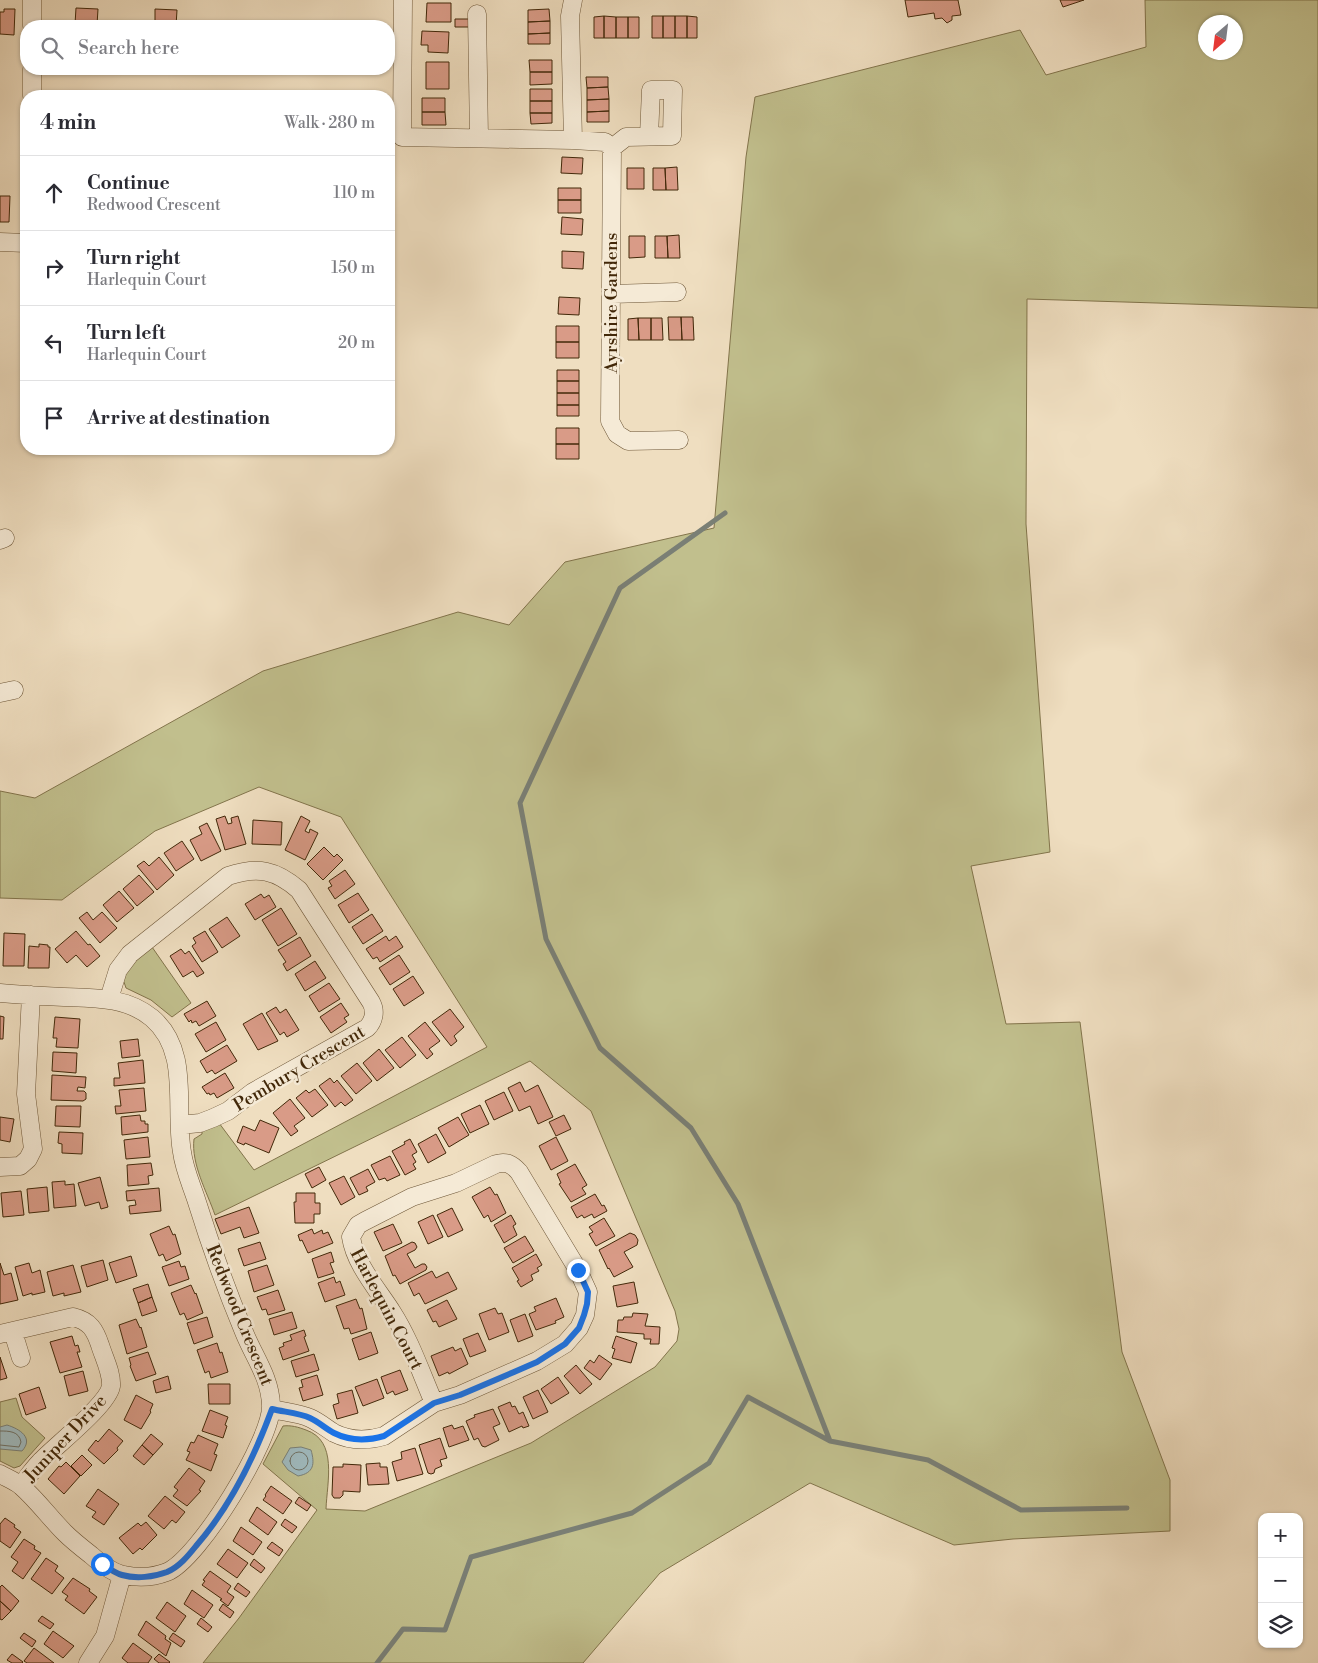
<!DOCTYPE html>
<html lang="en">
<head>
<meta charset="utf-8">
<style>
	:root { --surface:#fff; --page:#f7f7f7; --text:#2b2b33; --muted:#7c7c81; --line:#e1e1e2 }
	body { margin:0; font-family:"Libre Bodoni",serif; background:var(--page); color:var(--text) }
	.controls { position:absolute; right:15px; bottom:15px; display:grid; overflow:hidden; border-radius:10px; box-shadow:0 1px 4px #0004 }
	.controls button { width:45px; height:45px; display:grid; place-items:center; padding:0; border:0; border-bottom:1px solid var(--line); background:var(--surface); color:var(--text); font:25px sans-serif }
	.compass { position:absolute; left:1198px; top:15px; width:45px; height:45px; border-radius:50%; background:var(--surface); box-shadow:0 1px 4px #0004; rotate:208deg }
	.stop { position:absolute; width:15px; height:15px; margin:-11px; border:4px solid #1a73e8; border-radius:50%; background:#fff }
	.stop.end { background:#1a73e8; border-color:#fff; box-shadow:0 1px 5px #0008 }
	.list { margin:0; padding:0; list-style:none }
	h2 { display:flex; justify-content:space-between; align-items:center; height:65px; margin:0; padding:0 20px; font-size:21px }
	h2 small { font-size:16px; font-weight:400; color:var(--muted) }
	.list li { display:grid; grid-template-columns:32px 1fr auto; gap:15px; align-items:center; box-sizing:border-box; height:75px; padding:0 20px; border-top:1px solid var(--line) }
	.list b { display:block; font-size:19px; white-space:nowrap }
	.list p { margin:0; font-size:16px; white-space:nowrap; color:var(--muted) }
	.list em { font-size:16px; font-style:normal; color:var(--muted) }
	.icon { flex:none; width:28px; height:28px; fill:none; stroke:currentColor; stroke-width:2; stroke-linecap:round; stroke-linejoin:round }
	.map { position:relative; flex:none; width:1318px; height:1663px; overflow:hidden }
	.search { position:absolute; background:var(--surface); box-shadow:0 1px 4px #0004; left:20px; top:20px; width:375px; height:55px; display:flex; align-items:center; gap:12px; box-sizing:border-box; padding:0 18px; border-radius:20px; color:var(--muted); font-size:19px }
	.panel { position:absolute; background:var(--surface); box-shadow:0 1px 4px #0004; left:20px; top:90px; width:375px; height:365px; border-radius:20px }
	.map>svg:first-child { display:block }
</style>
</head>
<body>
<div class="map">
<svg width="1318" height="1663" viewBox="0 0 1318 1663">
	<rect width="100%" height="100%" fill="#efdec0"/>
	<filter id="stains"><feTurbulence type="fractalNoise" baseFrequency=".004" numOctaves="4"/><feColorMatrix values="0 0 0 0 .2 0 0 0 0 .09 0 0 0 0 .02 0 0 0 .5 -.17"/></filter>
	<radialGradient id="worn" r=".72"><stop offset=".6" stop-color="#630" stop-opacity="0"/><stop offset="1" stop-color="#630" stop-opacity=".3"/></radialGradient>
	<path fill="#c1bf8d" stroke="#82744b" fill-rule="evenodd" d="M1145,0H1318V308L1027,299L1026,524L1050,852L971,866L1006,1024L1080,1022L1122,1352L1170,1480V1531L1013,1539L954,1545L810,1483L660,1573L583,1663H203L239,1618L317,1510L263,1464L283,1426C291,1425 298,1427 306,1430C338,1441 327,1482 326,1509L365,1511L531,1443L655,1367L677,1341L679,1329L675,1311L591,1111L530,1061L215,1215C207,1192 191,1164 194,1139L202,1134V1129L219,1123L254,1170L487,1047L341,817L259,787L155,831L62,900L0,898V791L35,798L263,671L458,612L509,625L565,562L714,528L746,157L755,97L1020,30L1046,75L1146,47ZM1206,22H1236V52H1206Z
		M152,947L191,1003L172,1017L151,1000L126,988L124,982L120,983L128,966Z
		M16,1398L22,1417L45,1438L20,1466L14,1468L0,1461V1402Z"/>
	<path fill="#9fb9bd" stroke="#7a7f75" d="M7,1425C20,1429 34,1438 22,1451L0,1449V1427Z
		M301,1447L311,1450C315,1464 314,1473 298,1476L288,1470L282,1462L290,1448Z"/>
	<g fill="none" stroke-linecap="round" stroke-linejoin="round">
		<path stroke="#707063" stroke-width="1" d="M0,1431C9,1431 19,1431 21,1442L19,1447L0,1445
			M290 1461a9 9 0 1 1 18 0a9 9 0 1 1-18 0Z"/>
		<path stroke="#7a7f75" stroke-width="5" d="M830,1441L928,1460L1021,1510L1127,1508
			M377,1663L403,1629L445,1630L471,1557L632,1513L709,1463L748,1397L830,1441L738,1204L691,1128L600,1048L546,939L520,803L620,588L725,513"/>
	</g>
	<path fill="#d99b87" stroke="#422809" d="M905,0H958L961,15L952,16V20L947,23L942,18L935,19L934,13L908,17Z
		M1060,0H1084L1063,7Z
		M427,3H451V22H426Z
		M76,8L98,9L97,25L75,24Z
		M4,9H15L14,35L0,34V12H4Z
		M155,9L177,10L176,26L155,25Z
		M549,9L550,21L528,22V10Z
		M604,16L616,17V38H604Z
		M604,16V38H594V17Z
		M652,16H663V38H652Z
		M663,16H675V38H663Z
		M675,16H687V38H675Z
		M687,16L697,17V38H687Z
		M616,17H628V38H616Z
		M628,17H639V38H628Z
		M455,19H472V27H455Z
		M550,21V33L528,34V22Z
		M422,31L449,32L448,53L428,52V45H421Z
		M550,33V44H528V34Z
		M529,60H552V72H530Z
		M426,62H449V89H426Z
		M530,72H552V84L530,85Z
		M586,77H608V87L587,88Z
		M608,87L609,99L587,100V88Z
		M530,89H552V101H530Z
		M422,98H445V112H422Z
		M609,99V111L587,112V100Z
		M530,101H552V113H530Z
		M609,111V122H587V112Z
		M422,112H445L446,125H422Z
		M530,113H552V123L531,124Z
		M562,157L583,158L582,174L561,173Z
		M677,167L678,190H666L665,168Z
		M627,168H644V189H627Z
		M653,168H665L666,190H653Z
		M558,188H581V200H558Z
		M0,196H10L9,222H0Z
		M558,200H581V213H558Z
		M562,217L583,219L582,235L561,234Z
		M679,235L680,258H668L667,236Z
		M629,236H645V257L629,258Z
		M655,236H667L668,258H655Z
		M562,251L584,252L583,269L562,268Z
		M559,297L580,298L579,315L558,314Z
		M668,317H681L682,340H669Z
		M681,317H693L694,340H682Z
		M638,318L639,340H628V319Z
		M638,318H651V340H639Z
		M651,318H662L663,340H651Z
		M556,326H579V342H556Z
		M556,342H579V358H556Z
		M557,370H579V381H557Z
		M557,381H579V393H557Z
		M557,393H579V405H557Z
		M557,405H579V416H557Z
		M556,428H579V444H556Z
		M556,444H579V459H556Z
		M225,816L228,824L232,823L231,818L238,816L246,844L225,850L216,819Z
		M301,816L310,821L305,831L309,833L310,829L318,833L305,860L285,850Z
		M253,820L282,822L281,845L252,844Z
		M207,823L221,851L201,861L190,840L202,834L199,827Z
		M182,841L194,859L176,871L164,853Z
		M324,847L334,857L337,854L343,860L323,880L307,864Z
		M159,857L174,875L157,890L137,866L144,861L149,866Z
		M345,870L355,884L335,899L328,888L332,886L329,881Z
		M139,875L154,892L137,906L123,889Z
		M119,891L134,908L117,922L103,905Z
		M358,893L369,910L349,923L338,905Z
		M261,894L264,898L269,895L276,907L255,920L245,904Z
		M281,908L297,934L278,946L262,920Z
		M87,912L93,920L102,912L117,928L100,943L79,918Z
		M372,914L383,931L363,944L352,927Z
		M227,917L240,936L222,948L209,929Z
		M76,931L88,945L90,944L100,956L87,967L76,955L67,963L55,949Z
		M205,931L218,952L202,962L192,946L196,943L193,938Z
		M4,933L25,934L24,966H3Z
		M386,936L389,941L396,936L403,947L380,962L377,957L373,959L366,949Z
		M300,937L311,956L287,971L283,964L286,962L278,950Z
		M39,944L48,945V947H50L49,968H28L29,946L39,947Z
		M181,949L185,954L189,951L204,973L197,977L193,971L183,977L170,956Z
		M399,955L410,972L390,985L379,968Z
		M315,961L326,978L305,991L295,974Z
		M413,976L424,993L404,1006L393,989Z
		M329,983L340,999L319,1012L309,996Z
		M207,1001L216,1016L199,1026L196,1021L192,1023L191,1020L189,1022L184,1014Z
		M341,1003L349,1015L344,1018L347,1022L331,1033L320,1017Z
		M276,1007L280,1013L286,1009L299,1030L287,1037L284,1032L280,1035L266,1013Z
		M450,1009L464,1027L454,1036L457,1041L451,1046L432,1022Z
		M262,1013L278,1041L258,1050L243,1024Z
		M0,1016L4,1017L3,1039H0Z
		M55,1017L80,1019L78,1048L56,1047L57,1038H53Z
		M216,1022L226,1040L206,1052L195,1034Z
		M425,1022L440,1041L429,1049L433,1054L427,1059L408,1036Z
		M402,1037L416,1055L400,1068L385,1050Z
		M138,1039L140,1056L122,1058L120,1041Z
		M227,1045L237,1061L215,1074L212,1070L207,1073L200,1061Z
		M379,1049L394,1068L377,1081L363,1063Z
		M53,1052L77,1053L76,1073L52,1071Z
		M143,1060L145,1083L114,1086V1078H120L118,1063Z
		M357,1063L372,1081L356,1094L341,1076Z
		M225,1073L234,1088L217,1098L214,1093L210,1095L209,1093L207,1094L202,1087Z
		M52,1075L86,1077L85,1088L78,1087L77,1091H84L86,1093V1099L83,1101L51,1100Z
		M330,1078L334,1083L337,1080L353,1100L345,1106L341,1102L335,1107L319,1086Z
		M520,1082L525,1092L538,1085L553,1117L538,1124L530,1106L519,1111L508,1088Z
		M144,1088L146,1111L116,1114L115,1106H121L119,1090Z
		M315,1089L328,1105L312,1117L296,1098L306,1090L309,1093Z
		M504,1092L513,1111L494,1120L485,1101Z
		M290,1099L305,1118L294,1126L298,1131L291,1136L273,1113Z
		M480,1105L489,1124L470,1133L461,1114Z
		M56,1106H81L80,1127L55,1126Z
		M140,1115L141,1121H145V1124H148V1132L122,1135L121,1117Z
		M564,1115L571,1129L556,1136L549,1122Z
		M0,1117L14,1119L10,1142L0,1140Z
		M458,1117L469,1135L449,1147L438,1128Z
		M260,1120L279,1128L269,1153L245,1143L244,1145L237,1142L243,1126L255,1131Z
		M59,1132L83,1133L82,1154L62,1153V1144L58,1143Z
		M436,1134L446,1153L428,1163L418,1144Z
		M148,1137L150,1157L126,1159L124,1140Z
		M556,1137L568,1161L551,1170L539,1146Z
		M410,1139L417,1152L412,1155L416,1162L413,1164L416,1169L405,1175L392,1151L405,1144L404,1142Z
		M390,1156L400,1175L387,1181L385,1178L379,1180L371,1165Z
		M151,1163L153,1175L148,1176L149,1184L128,1186L127,1165Z
		M575,1164L587,1185L582,1188L586,1194L571,1202L559,1184L561,1183L557,1174Z
		M319,1167L326,1180L312,1188L305,1174Z
		M368,1169L375,1182L366,1187L368,1191L359,1195L350,1178Z
		M344,1176L355,1197L341,1205L329,1183Z
		M100,1177L108,1207L101,1209L99,1202L85,1206L78,1183Z
		M65,1181V1185L74,1184L76,1206L54,1208L52,1182Z
		M47,1187L49,1211L29,1213L27,1189Z
		M490,1187L495,1195L497,1194L506,1213L491,1222L488,1215L484,1218L472,1197Z
		M159,1188L161,1211L130,1214L129,1206L136,1205L135,1200L127,1201L126,1191Z
		M21,1191L24,1215L3,1217L1,1193Z
		M296,1193H315V1203H320V1214H314V1223H295L294,1202H296Z
		M595,1194L602,1206L604,1205L607,1211L594,1218L592,1214L584,1218L582,1215L577,1218L571,1207Z
		M249,1207L259,1233L244,1238L240,1227L221,1234L215,1219Z
		M452,1208L463,1230L448,1237L437,1215Z
		M433,1215L443,1237L428,1244L418,1222Z
		M511,1215L516,1224L513,1226L517,1235L504,1243L494,1225Z
		M604,1218L615,1236L596,1246L589,1234L593,1232L589,1227Z
		M393,1224L402,1243L383,1251L374,1232Z
		M169,1226L173,1235L175,1234L181,1254L166,1261L163,1254L159,1256L150,1234Z
		M312,1229L314,1234L322,1230L323,1234L328,1232L333,1243L308,1253L302,1240L300,1241L298,1235Z
		M630,1233L635,1235L638,1240L637,1245L624,1252L633,1267L614,1277L609,1268L608,1269L599,1250Z
		M525,1236L534,1251L513,1263L504,1248Z
		M260,1242L266,1259L244,1266L238,1249Z
		M412,1242L415,1243L417,1247L415,1250L407,1254L415,1268L422,1264H425L427,1267L426,1270L400,1284L395,1275L393,1276L385,1256Z
		M331,1252L334,1262L330,1263L334,1273L318,1278L312,1259Z
		M536,1254L542,1265L537,1268L539,1271L531,1275L533,1280L521,1287L517,1281L519,1280L512,1268Z
		M131,1256L137,1276L116,1283L109,1263Z
		M103,1260L108,1280L87,1287L81,1266Z
		M179,1261L181,1267L185,1266L189,1279L169,1286L162,1267Z
		M0,1263L4,1275L11,1273L18,1300L0,1304Z
		M29,1263L32,1273L40,1270L45,1292L32,1295V1293L23,1296L15,1267Z
		M73,1265L81,1292L64,1296V1293L53,1296L47,1272Z
		M267,1265L274,1285L254,1292L248,1271Z
		M432,1271L436,1278L448,1272L457,1289L425,1304L419,1293L414,1296L408,1283Z
		M334,1277L336,1283L340,1281L345,1295L325,1302L318,1283Z
		M634,1282L638,1303L617,1307L613,1286Z
		M148,1284L152,1297L138,1303L133,1289Z
		M191,1285L195,1294L196,1293L203,1313L187,1320L184,1313L180,1315L171,1293Z
		M278,1290L285,1310L268,1315L266,1309L262,1310L257,1297Z
		M152,1297L157,1311L142,1316L138,1303Z
		M556,1298L564,1317L555,1321L556,1323L536,1330L529,1314L536,1311L534,1307Z
		M356,1299L360,1309L362,1308L367,1329L351,1334L349,1328L344,1329L336,1306Z
		M447,1300L457,1319L439,1327L436,1321L433,1322L427,1310Z
		M495,1308L498,1314L502,1313L509,1332L489,1340L479,1314Z
		M292,1312L297,1328L274,1335L269,1319Z
		M633,1313L648,1314L645,1326L660,1327L659,1344H650L651,1339H644V1334L617,1332L618,1320H623L624,1317H632Z
		M525,1314L533,1336L518,1342L510,1320Z
		M207,1317L213,1337L194,1344L187,1323Z
		M136,1319L140,1328L141,1327L147,1347L127,1354L119,1325Z
		M304,1330L306,1336L304,1337L309,1351L283,1360L279,1348L284,1346L283,1343L292,1340L290,1335Z
		M371,1332L378,1353L359,1360L352,1339Z
		M478,1333L486,1351L470,1357L463,1339Z
		M72,1336L75,1346L78,1345L80,1352H77L82,1367L60,1373L50,1342Z
		M616,1336L637,1343L631,1363L612,1358L615,1349L612,1348Z
		M217,1343L220,1353L222,1352L228,1372L211,1378L209,1371L205,1373L197,1350Z
		M453,1347L455,1351L461,1348L468,1364L449,1374L448,1372L439,1376L431,1356Z
		M148,1352L156,1374L136,1381L130,1366L131,1365L129,1358Z
		M314,1354L319,1370L296,1377L291,1361Z
		M599,1355L612,1364L600,1380L584,1368L590,1360L594,1363Z
		M0,1357L7,1378L0,1380Z
		M576,1365L592,1384L580,1394L564,1376Z
		M400,1370L408,1390L395,1395L393,1391L387,1394L381,1377Z
		M83,1371L88,1391L69,1396L64,1376Z
		M317,1375L323,1395L303,1401L299,1388L303,1387L301,1380Z
		M168,1376L171,1389L156,1393L153,1381Z
		M558,1377L569,1393L551,1404L541,1389Z
		M377,1379L384,1398L363,1406L355,1387Z
		M208,1384H230V1404H209Z
		M39,1387L46,1408L26,1415L19,1394Z
		M352,1390L358,1413L337,1419L333,1405L339,1403L337,1394Z
		M538,1390L548,1412L533,1419L523,1397Z
		M136,1395L153,1404L150,1411L151,1412L141,1429L124,1420Z
		M510,1402L512,1407L515,1406L519,1414L523,1412L529,1426L523,1428L522,1426L509,1432L498,1407Z
		M493,1409L500,1424L493,1427L499,1440L485,1447L482,1446L478,1438L474,1440L466,1421L475,1417L474,1415Z
		M210,1410L228,1417L225,1425L227,1426L223,1438L202,1431Z
		M452,1425L454,1429L463,1426L469,1440L449,1447L443,1428Z
		M109,1429L123,1441L117,1448L118,1450L104,1464L88,1450L96,1440L98,1442Z
		M151,1434L163,1444L153,1455L142,1445Z
		M198,1435L218,1444L214,1454L217,1455L211,1471L186,1460L190,1452L187,1451L191,1442L194,1443Z
		M440,1438L447,1458L440,1460L442,1466L435,1469L434,1473L431,1474L428,1473L419,1445Z
		M142,1445L153,1455L144,1465L133,1456Z
		M415,1448L423,1474L397,1481L392,1462L402,1459L401,1452Z
		M82,1455L92,1465L81,1476L71,1466Z
		M66,1462L80,1476L64,1494L48,1479L59,1466L61,1467Z
		M380,1463V1467H387L389,1484L368,1485L366,1464Z
		M343,1464L361,1465L360,1492L343,1491V1495L340,1498H334L332,1495L333,1467H343Z
		M189,1468L205,1481L199,1490L201,1491L187,1506L173,1496L178,1490L174,1487Z
		M271,1486L292,1501L283,1514L263,1500L266,1496L265,1495Z
		M98,1489L119,1504L104,1525L92,1517L96,1512L86,1506Z
		M165,1496L185,1512L176,1523L172,1520L164,1529L148,1516Z
		M299,1497L311,1505L307,1511L295,1503Z
		M257,1507L277,1522L268,1535L249,1521Z
		M5,1518L15,1525L14,1527L21,1532L10,1548L0,1541V1524Z
		M285,1519L297,1527L292,1533L281,1525Z
		M146,1522L157,1535L142,1550L140,1548L133,1554L119,1538L138,1523L141,1526Z
		M241,1527L262,1542L253,1555L233,1541Z
		M24,1539L35,1546L34,1549L41,1553L23,1579L12,1571L18,1562L11,1557Z
		M272,1542L283,1550L279,1556L267,1548Z
		M228,1549L248,1563L237,1578L217,1564Z
		M46,1558L58,1566L55,1571L64,1578L52,1594L31,1579Z
		M254,1559L265,1568L261,1573L250,1565Z
		M210,1571L231,1586L227,1592L234,1597L228,1606L220,1600L222,1599L202,1585L205,1581L203,1580Z
		M73,1578L90,1589L89,1591L97,1597L84,1614L65,1600L68,1596L62,1592Z
		M238,1583L250,1592L246,1597L234,1589Z
		M2,1585L19,1601L11,1611L0,1601V1587Z
		M192,1590L213,1605L204,1618L184,1604Z
		M0,1601L11,1611L2,1620L0,1619Z
		M167,1602L186,1616L175,1632L156,1618Z
		M223,1604L234,1612L230,1618L219,1610Z
		M42,1616L54,1624L50,1629L38,1621Z
		M201,1618L212,1627L208,1632L197,1624Z
		M146,1621L166,1636L165,1639L171,1643L166,1656L138,1635Z
		M53,1631L74,1646L63,1658L44,1644Z
		M24,1633L36,1641L32,1647L20,1638Z
		M173,1633L185,1641L181,1647L169,1639Z
		M133,1643L152,1657L148,1663H128L122,1658Z
		M34,1648L54,1663H27L24,1661Z
		M12,1654L23,1662L22,1663H12L7,1660Z
		M159,1654L170,1662L169,1663H159L154,1659Z"/>
	<g fill="none" stroke-linecap="round" stroke-linejoin="round">
		<defs>
			<path id="street" d="M403,0L402,137L573,140L605,142L612,148L610,421L617,434L628,441L679,440
				M573,0L570,16L573,140
				M477,14L479,138
				M32,26V0
				M32,69V96
				M612,148L626,137L672,136L673,90H651L649,136
				M0,242L26,243
				M611,294L677,292
				M0,540L5,538
				M0,693L14,690
				M0,993C21,995 42,996 64,997C94,998 127,997 152,1018C191,1051 174,1108 182,1152C184,1168 191,1184 196,1199C210,1244 226,1289 244,1332C254,1357 270,1377 271,1405C273,1438 199,1559 167,1572C154,1577 138,1578 124,1575C112,1573 100,1563 91,1555C82,1548 73,1541 65,1533C50,1518 37,1500 21,1486C15,1481 7,1478 0,1474
				M109,999L118,970L130,954L228,876C258,866 276,870 299,890L371,1002C376,1011 374,1021 367,1028L253,1092L228,1111L213,1118L200,1123L180,1125
				M0,1167L20,1166L28,1159L33,1149L26,1094L31,995
				M13,1332L21,1358
				M0,1334L73,1317C90,1321 95,1330 100,1345C104,1358 112,1373 111,1386C108,1405 55,1446 40,1462C33,1469 27,1478 21,1486
				M272,1409C284,1412 299,1413 310,1418C319,1422 326,1428 334,1433C350,1441 367,1441 384,1436L434,1403L460,1395L537,1361L565,1344L579,1328L585,1315L588,1292L578,1270L519,1172C512,1164 506,1161 496,1164L456,1183L412,1197L365,1221L358,1225L351,1237C355,1264 378,1290 392,1312C410,1340 421,1373 434,1403
				M88,1663L105,1636L122,1575"/>
		</defs>
		<use href="#street" stroke="#6d5637" stroke-width="19"/>
		<use href="#street" stroke="#f5ead6" stroke-width="18"/>
	</g>
	<g fill="none" stroke-linecap="round" stroke-linejoin="round">
		<path stroke="#1a73e8" stroke-width="6" d="M102,1564C108,1568 115,1573 122,1575C136,1579 154,1577 167,1572C179,1567 188,1556 196,1546C230,1507 254,1458 272,1409C284,1412 299,1413 310,1418C319,1422 326,1429 334,1433C350,1441 367,1441 384,1436L434,1403L460,1395L514,1372L537,1362L565,1344L579,1328L584,1315L587,1304L588,1292L578,1270"/>
	</g>
	<g text-anchor="middle" stroke-width="5" stroke-linejoin="round" paint-order="stroke">
		<g font-size="18" fill="#422809" stroke="#f5ead6">
			<text transform="translate(611 303) rotate(-90)" y="6">Ayrshire Gardens</text>
			<text transform="translate(299 1068) rotate(-31)" y="6">Pembury Crescent</text>
			<text transform="translate(387 1309) rotate(62)" y="6">Harlequin Court</text>
			<text transform="translate(240 1315) rotate(68)" y="6">Redwood Crescent</text>
			<text transform="translate(65 1438) rotate(-47)" y="6">Juniper Drive</text>
		</g>
	</g>
	<rect width="100%" height="100%" filter="url(#stains)"/>
	<rect width="100%" height="100%" fill="url(#worn)"/>
</svg>
<div class="controls">
<button>+</button>
<button>−</button>
<button><svg class="icon" aria-label="layers" viewBox="0 0 24 24"><path d="M12 4l9 5-9 5-9-5zM3 14l9 5 9-5"/></svg></button>
</div>
<svg class="compass" viewBox="-18 -18 36 36"><path d="M0-13l5 13h-10z" fill="#e53935"/><path d="M0 13l5-13h-10z" fill="#7c7c81"/></svg>
<div class="stop" style="left:102px;top:1564px"></div>
<div class="stop end" style="left:578px;top:1270px"></div>
<div class="search"><svg class="icon" aria-label="search" viewBox="0 0 24 24"><circle cx="10" cy="10" r="6"/><path d="M15 15l6 6"/></svg>Search here</div>
<section class="panel">
<h2>4 min<small>Walk · 280 m</small></h2>
<ul class="list">
<li><svg class="icon" aria-label="ahead" viewBox="0 0 24 24"><path d="M12 20V5M6 11l6-6 6 6"/></svg><div><b>Continue</b><p>Redwood Crescent</p></div><em>110 m</em></li>
<li><svg class="icon" aria-label="right" viewBox="0 0 24 24"><path d="M7 20v-9h11M14 6l5 5-5 5"/></svg><div><b>Turn right</b><p>Harlequin Court</p></div><em>150 m</em></li>
<li><svg class="icon" aria-label="left" viewBox="0 0 24 24"><path d="M17 20v-9H6M10 6l-5 5 5 5"/></svg><div><b>Turn left</b><p>Harlequin Court</p></div><em>20 m</em></li>
<li><svg class="icon" aria-label="arrive" viewBox="0 0 24 24"><path d="M6 21V4h12l-3 4 3 4H6"/></svg><div><b>Arrive at destination</b></div></li>
</ul>
</section>
</div>
</body>
</html>
